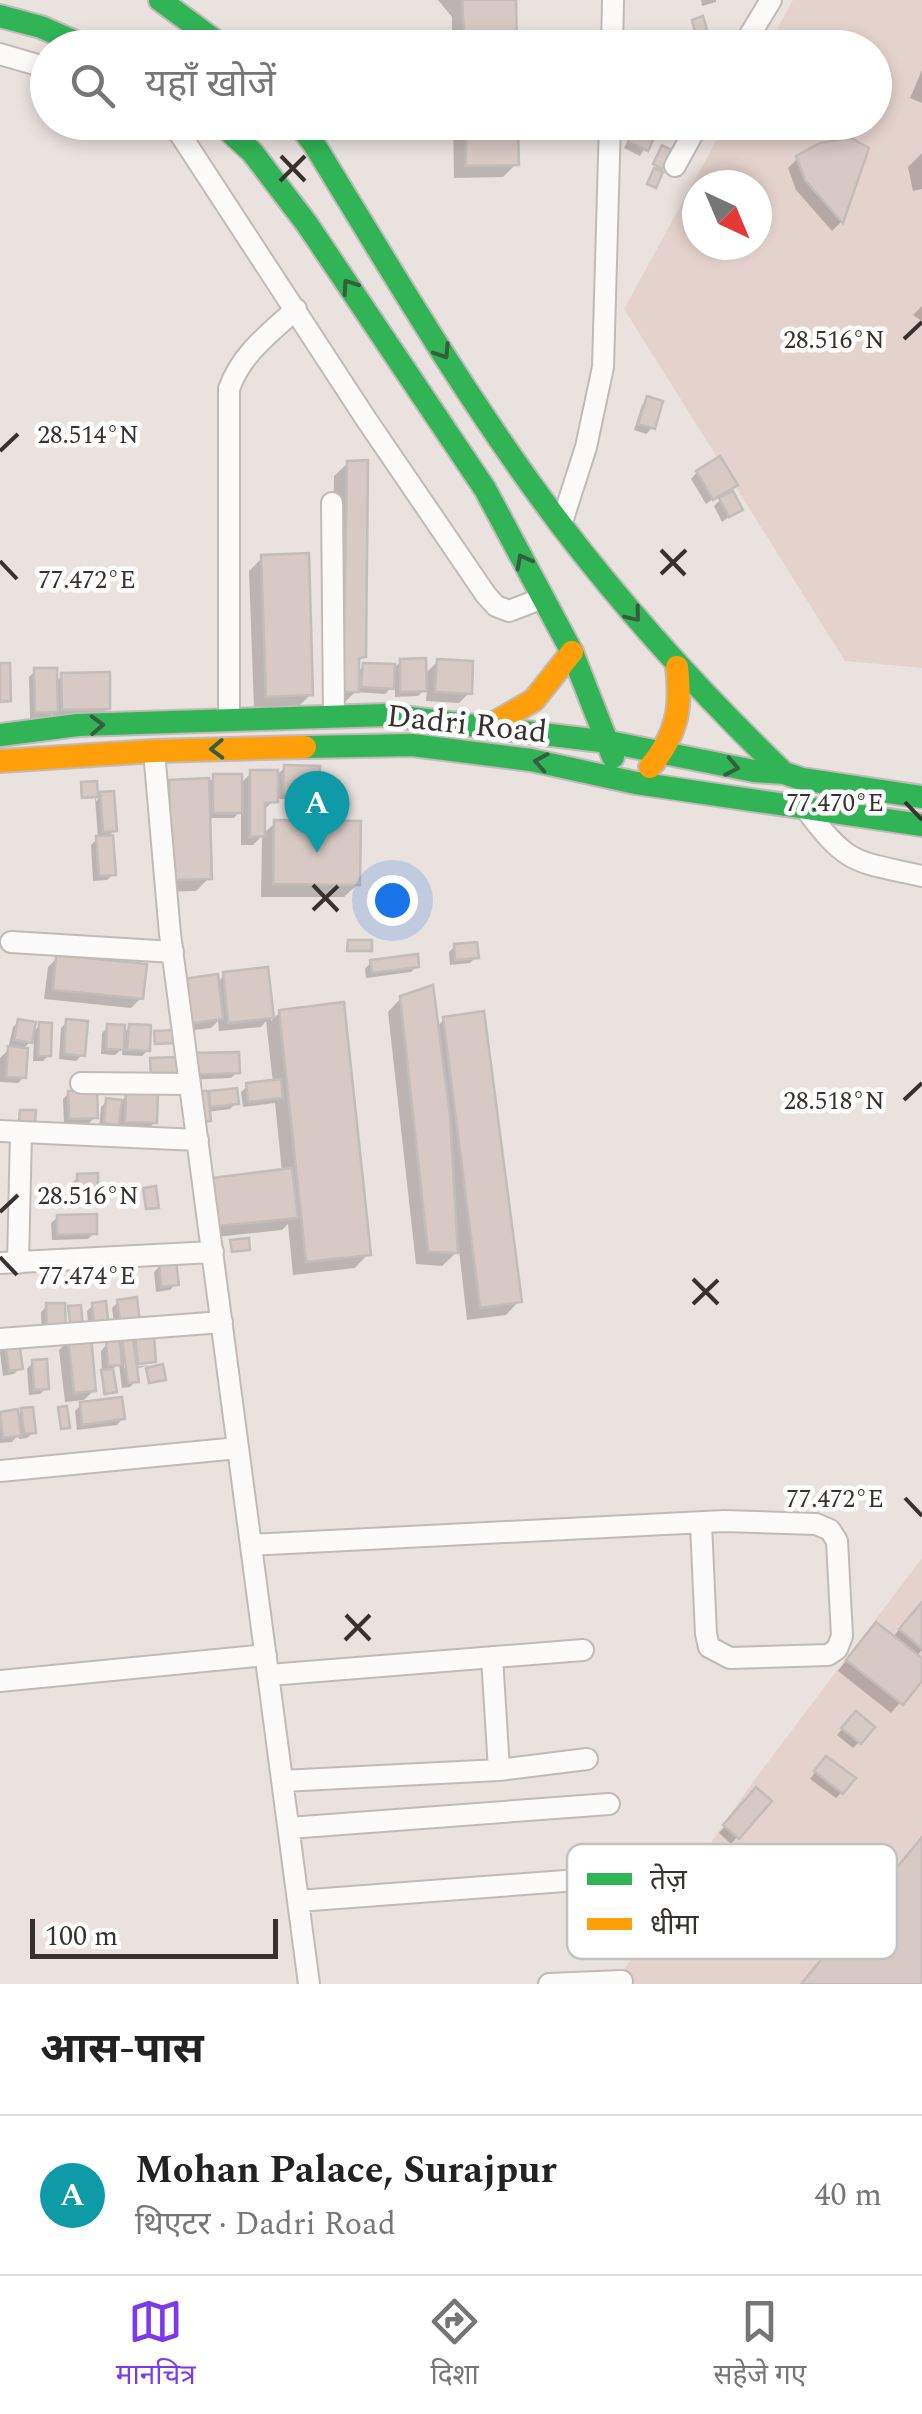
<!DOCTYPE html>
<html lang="hi">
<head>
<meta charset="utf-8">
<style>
	:root { --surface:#fff; --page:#f6f6f6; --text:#222; --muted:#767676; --line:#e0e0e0; --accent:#7c3aed }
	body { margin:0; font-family:Spectral,"Noto Sans Devanagari",serif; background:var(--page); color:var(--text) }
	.compass { position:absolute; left:682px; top:170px; width:90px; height:90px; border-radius:50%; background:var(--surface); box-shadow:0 5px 15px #0003; rotate:136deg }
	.scale { position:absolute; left:30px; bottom:25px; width:248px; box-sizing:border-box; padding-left:10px; border:5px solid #37312f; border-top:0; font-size:28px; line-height:35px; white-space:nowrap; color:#37312f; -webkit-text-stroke:8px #fff; paint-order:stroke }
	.you { position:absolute; left:392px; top:900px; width:35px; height:35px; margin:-25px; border:8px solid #fff; border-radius:50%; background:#1a73e8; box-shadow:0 0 0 15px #1a73e833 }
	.badge { display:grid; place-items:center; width:65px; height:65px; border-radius:50%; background:var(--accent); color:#fff; font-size:32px; font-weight:700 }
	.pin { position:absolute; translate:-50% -82px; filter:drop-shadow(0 2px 5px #0008) }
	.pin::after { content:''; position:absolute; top:52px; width:35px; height:30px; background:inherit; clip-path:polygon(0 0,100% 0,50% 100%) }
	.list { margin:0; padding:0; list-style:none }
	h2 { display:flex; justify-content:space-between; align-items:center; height:130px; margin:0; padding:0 40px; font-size:42px }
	h2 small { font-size:32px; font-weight:400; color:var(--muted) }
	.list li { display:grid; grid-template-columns:65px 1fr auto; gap:30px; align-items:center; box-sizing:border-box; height:160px; padding:0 40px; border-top:2px solid var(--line) }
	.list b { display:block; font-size:38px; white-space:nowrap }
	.list p { margin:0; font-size:32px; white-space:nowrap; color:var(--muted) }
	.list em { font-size:32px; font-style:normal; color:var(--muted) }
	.icon { flex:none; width:55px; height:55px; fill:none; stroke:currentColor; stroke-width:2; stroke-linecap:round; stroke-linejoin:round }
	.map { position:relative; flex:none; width:922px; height:1984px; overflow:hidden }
	.search { position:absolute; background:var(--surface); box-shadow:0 5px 15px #0003; left:30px; right:30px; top:30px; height:110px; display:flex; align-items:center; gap:25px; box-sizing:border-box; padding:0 35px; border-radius:55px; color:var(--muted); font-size:38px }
	.sheet { height:290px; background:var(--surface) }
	nav { display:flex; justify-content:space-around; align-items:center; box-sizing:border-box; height:140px; border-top:2px solid var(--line); background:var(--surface); font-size:28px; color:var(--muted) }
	nav a { display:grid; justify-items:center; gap:5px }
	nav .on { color:var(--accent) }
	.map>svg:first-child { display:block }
</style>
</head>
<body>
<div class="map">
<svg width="922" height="1984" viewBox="0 0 922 1984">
	<rect width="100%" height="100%" fill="#eae2df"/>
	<path fill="#e4d3cd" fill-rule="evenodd" d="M793,0H922V668L845,661L624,309L726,123L874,122V48L767,47ZM697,185H757V245H697Z
		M922,1558V1984H614L752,1783Z"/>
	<path fill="#0003" d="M438,0H514L515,48H452V17Z
		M701,0H716V2L702,6Z
		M922,70V103L910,98Z
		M453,122H516V164L503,177L454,178Z
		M637,122L658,124L640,156L624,148Z
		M866,149L841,222L832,231L796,190L788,168L798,158Z
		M922,153V189L913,191L908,167Z
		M922,306V321L913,315Z
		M648,399L652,428L646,434L634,430L642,405Z
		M348,463L363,656L357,663V673L364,665L395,667L401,661L424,675L438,661L469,693L459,703L426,701L427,688L418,696L395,697V684L385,694L355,692L343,704H331L334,476Z
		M697,472L735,484L706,504L691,479Z
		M720,500L740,509L722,522L714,506Z
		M263,557L311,694L298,707L254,709L249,571Z
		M35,671L55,683L62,676L108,708L98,718L53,719V714L49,717L30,718L29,677Z
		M285,767L316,793L310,800L275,799L263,811L262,835L275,823L358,884L344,897H261L262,836L253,845H241V810L234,818H208L209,878L196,891L159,892L156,795L170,782L210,781L214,777L240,784L251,773H279Z
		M94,784L96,801L102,795L114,830L111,834L114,874L107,880L93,881L91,845L98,838L95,798L81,799L80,787Z
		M455,946L476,957L470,963L450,965L449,952Z
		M57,958L141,998L131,1008L44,999L48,967Z
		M371,962L417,966L411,972L366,978L365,969Z
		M266,970L271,1021L280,1012L368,1254L355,1268L293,1275L288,1224L282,1230L206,1238L199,1193L282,1172L275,1103L243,1107L241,1092L248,1086L273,1083L266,1021L261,1027L219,1031L218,1021L211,1028L178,1032L224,975Z
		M401,998L436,1028L444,1019L519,1301L506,1315L467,1320L459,1250L442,1266L416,1264L388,1012Z
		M19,1021L32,1033L40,1025L49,1055L43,1061H33L34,1038L22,1050L24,1077L18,1083L0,1082V1058L12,1046L9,1045L13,1027Z
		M67,1022L83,1054L76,1061L59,1059L61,1028Z
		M108,1027L122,1034L130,1027L148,1050L142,1056L122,1055L123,1048L115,1055L101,1054L102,1033Z
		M191,1056L237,1072L231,1078L185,1080Z
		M235,1090L236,1103L230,1109L207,1112L208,1120L202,1127L193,1094Z
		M69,1093L95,1117L89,1123L64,1124L63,1099Z
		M127,1094L155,1122L149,1128L120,1127V1120L111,1130L99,1129L101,1107L107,1101L121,1102Z
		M78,1177L96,1192L90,1198L72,1199V1183Z
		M58,1217L94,1233L88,1239L52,1240L51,1223Z
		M160,1266L176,1284L170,1290L156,1292L154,1272Z
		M134,1300L115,1331L112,1308L118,1302Z
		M93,1305L106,1327L89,1334L87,1311Z
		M47,1306L58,1337L42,1338L41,1312Z
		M137,1339L154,1361L151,1364V1360L124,1363V1368L150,1365L135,1369L136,1381L130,1387L122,1388L119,1364L111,1370L114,1391L103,1395L101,1351L107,1344L118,1347L124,1342L132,1344Z
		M69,1341L94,1390L84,1400L65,1402L59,1350Z
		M6,1346L20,1368L14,1374L3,1376L0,1352Z
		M33,1362L47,1388L40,1394L29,1395L27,1369Z
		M81,1405L123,1418L117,1425L77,1430L75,1411Z
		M22,1411L34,1432L27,1438L19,1439L18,1435L12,1442L0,1443V1415L16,1417Z
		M922,1603V1650L916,1657L922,1662V1677L891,1713L838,1671L866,1635L892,1638Z
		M850,1720L859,1742L853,1748L837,1735Z
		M821,1765L842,1792L836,1798L810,1779Z
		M757,1790L769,1801L731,1844L719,1833Z"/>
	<path fill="#d7c9c4" stroke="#c2bcba" stroke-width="2.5" d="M462,0H516L517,48H465Z
		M703,16L708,33L696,36L692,20Z
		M466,122H518L519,165L466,166Z
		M638,122L661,123L648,151L628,142Z
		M851,138L869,148L843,223L805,180L796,156L820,143Z
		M662,145L672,150L662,169L653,164Z
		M654,168L663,172L656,188L647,184Z
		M647,396L663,401L655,429L638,424Z
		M720,456L738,485L713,500L696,471Z
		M368,460L366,657L359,658V692H343L347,461Z
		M733,491L743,510L729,517L719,498Z
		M309,553L313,695L266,697L261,555Z
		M426,658L427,691L400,692V659Z
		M437,659L473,661L472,694L435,692Z
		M0,663H10L11,701L0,702Z
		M363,663L395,664L394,689L361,687Z
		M34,668H57L58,712L35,713Z
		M110,672V709L62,710L61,673Z
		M284,765L320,766L319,794H283Z
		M250,770H278V802L265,803V836L250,837Z
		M213,774H242V813H213Z
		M209,778L212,879L171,880L169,780Z
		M97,781L98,797L82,798L81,782Z
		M114,791L117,831L103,832L100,792Z
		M274,820L361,821L360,885L273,884Z
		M113,835L116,875L99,876L96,836Z
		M348,940H372V951H347Z
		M477,942L479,958L455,960L454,944Z
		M418,954L419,967L372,973L370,960Z
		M56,955L147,964L143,999L53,990Z
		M268,967L274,1018L228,1023L223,972Z
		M218,974L223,1019L187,1024L182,979Z
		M433,985L450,1115L458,1253L428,1252L400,996Z
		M344,1002L371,1255L306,1262L279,1010Z
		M484,1011L522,1302L480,1308L443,1017Z
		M18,1019L36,1022L32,1043L14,1040Z
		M66,1019L88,1021L85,1056L64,1054Z
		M39,1022L52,1023L51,1056H38Z
		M107,1024L125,1025L124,1050L106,1049Z
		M129,1024L151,1025L150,1051L127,1050Z
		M175,1030L176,1043L155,1044L154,1031Z
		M8,1046L28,1048L26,1078L6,1077Z
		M239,1052L240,1073L191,1075L190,1053Z
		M178,1057L179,1078L151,1079L150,1058Z
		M281,1079L283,1098L248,1102L246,1083Z
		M237,1088L239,1104L210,1107L209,1091Z
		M97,1089L98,1118L69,1119L68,1091Z
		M126,1091H158L157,1123L125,1122Z
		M192,1091H208L211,1121L196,1123Z
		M106,1098L122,1100L119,1125L104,1123Z
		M20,1110H36L35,1123L19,1122Z
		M292,1168L298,1218L219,1226L211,1178Z
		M98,1173V1193L78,1194L77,1174Z
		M156,1186L159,1208L146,1209L143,1188Z
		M97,1214V1234L57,1235V1215Z
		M249,1238L250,1250L232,1252L230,1240Z
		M176,1262L179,1285L161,1287L159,1263Z
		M137,1297L140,1323L121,1326L117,1300Z
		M106,1301L109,1328L94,1330L92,1303Z
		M46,1303H65L66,1332L47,1333Z
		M81,1305L83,1329L71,1330L68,1306Z
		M154,1335L156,1362L138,1364L135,1337Z
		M91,1336L96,1391L74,1393L68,1338Z
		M133,1338L139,1382L128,1383L122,1340Z
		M120,1341L122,1365L108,1366L106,1342Z
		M19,1342L23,1369L9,1371L5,1344Z
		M47,1359L49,1389L34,1390L32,1360Z
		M163,1364L166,1380L149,1383L146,1368Z
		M113,1369L117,1392L105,1394L101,1370Z
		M122,1397L125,1419L82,1425L80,1402Z
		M67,1406L70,1428L61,1429L58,1407Z
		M33,1407L36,1433L24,1434L21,1408Z
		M18,1409L21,1436L3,1438L0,1412Z
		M922,1602V1649L899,1629Z
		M876,1622L922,1658V1681L903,1705L846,1660Z
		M856,1711L875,1727L861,1744L841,1728Z
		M826,1756L856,1778L843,1794L814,1771Z
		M756,1787L772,1801L739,1839L723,1825Z
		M922,1837V1984H801Z"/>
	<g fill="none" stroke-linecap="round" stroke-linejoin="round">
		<defs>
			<path id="street" d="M612,48L613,0
				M742,48L771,0
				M0,54L48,68
				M167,122L180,134L366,419L486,595L496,606L509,611L543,598
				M675,166L699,122
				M332,503L334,715
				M561,525L586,447L603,367L610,122
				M229,721V389C241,354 269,334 296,309
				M154,751L170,934L309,1984
				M805,808C848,866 855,861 922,876
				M11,942L173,952
				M81,1083L190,1084
				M0,1131L198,1140
				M0,1263L213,1252
				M18,1263L21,1132
				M0,1339L222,1322
				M0,1471L238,1448
				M251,1545L724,1521L816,1524L830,1530L837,1541L842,1636L837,1649L828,1655L730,1658L709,1647L706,1634L701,1524
				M492,1657L499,1770
				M269,1675L583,1650
				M0,1681L266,1655
				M282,1781L499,1770L587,1759
				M289,1828L609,1804
				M298,1901L618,1877
				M549,1984L622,1981"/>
			<path id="fast" d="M160,0L225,48
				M0,16L41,27L89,48
				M219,122L252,152L307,224L485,489L572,652L613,757
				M297,122L314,144C393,273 470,405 561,525C629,614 704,696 784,773L802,779L922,797
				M0,735L78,725L386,715L609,742L754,771L784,773
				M305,747L412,745L531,760L636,783L922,825"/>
			<path id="slow" d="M491,725L534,700L572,652
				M0,761L154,751L305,747
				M650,767C677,735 682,708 677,667"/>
		</defs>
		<use href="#street" stroke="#c1bbb8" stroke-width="24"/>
		<use href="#fast" stroke="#c1bbb8" stroke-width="26"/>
		<use href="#slow" stroke="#c1bbb8" stroke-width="26"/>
		<use href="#street" stroke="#fcfbfa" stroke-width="20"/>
		<use href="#fast" stroke="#30b455" stroke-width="22"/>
		<use href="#slow" stroke="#ff9f0a" stroke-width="22"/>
	</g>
	<defs><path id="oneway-chevron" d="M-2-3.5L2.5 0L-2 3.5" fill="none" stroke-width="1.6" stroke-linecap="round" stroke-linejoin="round" transform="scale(2.5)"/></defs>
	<g stroke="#355f3c">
		<use href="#oneway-chevron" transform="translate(349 286) rotate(-125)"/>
		<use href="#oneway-chevron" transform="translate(443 352) rotate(57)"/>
		<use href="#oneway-chevron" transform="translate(523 561) rotate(-118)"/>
		<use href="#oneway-chevron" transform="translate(634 615) rotate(51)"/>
		<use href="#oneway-chevron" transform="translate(97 725) rotate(-2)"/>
		<use href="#oneway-chevron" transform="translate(217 749) rotate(178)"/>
		<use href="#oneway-chevron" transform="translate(541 762) rotate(-170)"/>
		<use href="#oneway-chevron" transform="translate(732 767) rotate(11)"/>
	</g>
	<path fill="none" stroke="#37312f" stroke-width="4" d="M281,156L305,181M280,181L305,156M904,339L922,322M0,451L18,434M661,550L685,575M0,561L17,579M661,574L686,550M905,802L922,820M313,885L338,911M313,910L338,886M904,1100L922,1083M0,1212L18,1195M0,1257L17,1275M693,1279L718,1304M693,1304L718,1280M905,1498L922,1516M346,1615L370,1640M345,1640L370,1615"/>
	<g text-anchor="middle" stroke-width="9" stroke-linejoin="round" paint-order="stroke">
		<g font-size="32" fill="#37312f" stroke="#fff">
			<text transform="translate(467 723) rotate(6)" y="11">Dadri Road</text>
		</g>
	</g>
	<rect x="567" y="1844" width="330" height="115" rx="15" fill="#fff" stroke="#c3c1c1" stroke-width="2.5"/>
	<rect x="587" y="1873" width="45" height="12" fill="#30b455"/>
	<rect x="587" y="1918" width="45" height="12" fill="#ff9f0a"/>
	<g font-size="28" fill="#37312f">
		<text x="650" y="1889">तेज़</text>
		<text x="650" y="1934">धीमा</text>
	</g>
	<g font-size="25" text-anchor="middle" fill="#37312f" stroke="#fff" stroke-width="9" stroke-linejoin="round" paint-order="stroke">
		<text x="834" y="348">28.516°N</text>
		<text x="88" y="443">28.514°N</text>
		<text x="87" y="588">77.472°E</text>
		<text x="835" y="811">77.470°E</text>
		<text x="834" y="1109">28.518°N</text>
		<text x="88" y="1204">28.516°N</text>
		<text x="87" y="1284">77.474°E</text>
		<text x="835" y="1507">77.472°E</text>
	</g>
</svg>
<svg class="compass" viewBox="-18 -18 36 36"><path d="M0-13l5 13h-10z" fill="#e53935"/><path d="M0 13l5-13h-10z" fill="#767676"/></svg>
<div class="scale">100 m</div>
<div class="you"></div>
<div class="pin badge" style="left:317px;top:853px;background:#0f9aa8">A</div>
<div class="search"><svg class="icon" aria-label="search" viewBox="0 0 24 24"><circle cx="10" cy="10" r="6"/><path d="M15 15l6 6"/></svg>यहाँ खोजें</div>
</div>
<section class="sheet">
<h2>आस-पास<small></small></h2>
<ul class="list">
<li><span class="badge" style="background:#0f9aa8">A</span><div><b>Mohan Palace, Surajpur</b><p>थिएटर · Dadri Road</p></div><em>40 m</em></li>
</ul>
</section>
<nav>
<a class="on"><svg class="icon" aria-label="map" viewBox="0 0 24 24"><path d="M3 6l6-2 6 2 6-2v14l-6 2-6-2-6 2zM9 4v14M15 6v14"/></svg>मानचित्र</a>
<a><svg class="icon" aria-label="directions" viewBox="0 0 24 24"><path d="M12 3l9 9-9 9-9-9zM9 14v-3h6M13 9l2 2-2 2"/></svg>दिशा</a>
<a><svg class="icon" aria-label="saved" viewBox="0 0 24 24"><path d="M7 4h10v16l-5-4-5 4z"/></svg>सहेजे गए</a>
</nav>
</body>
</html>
